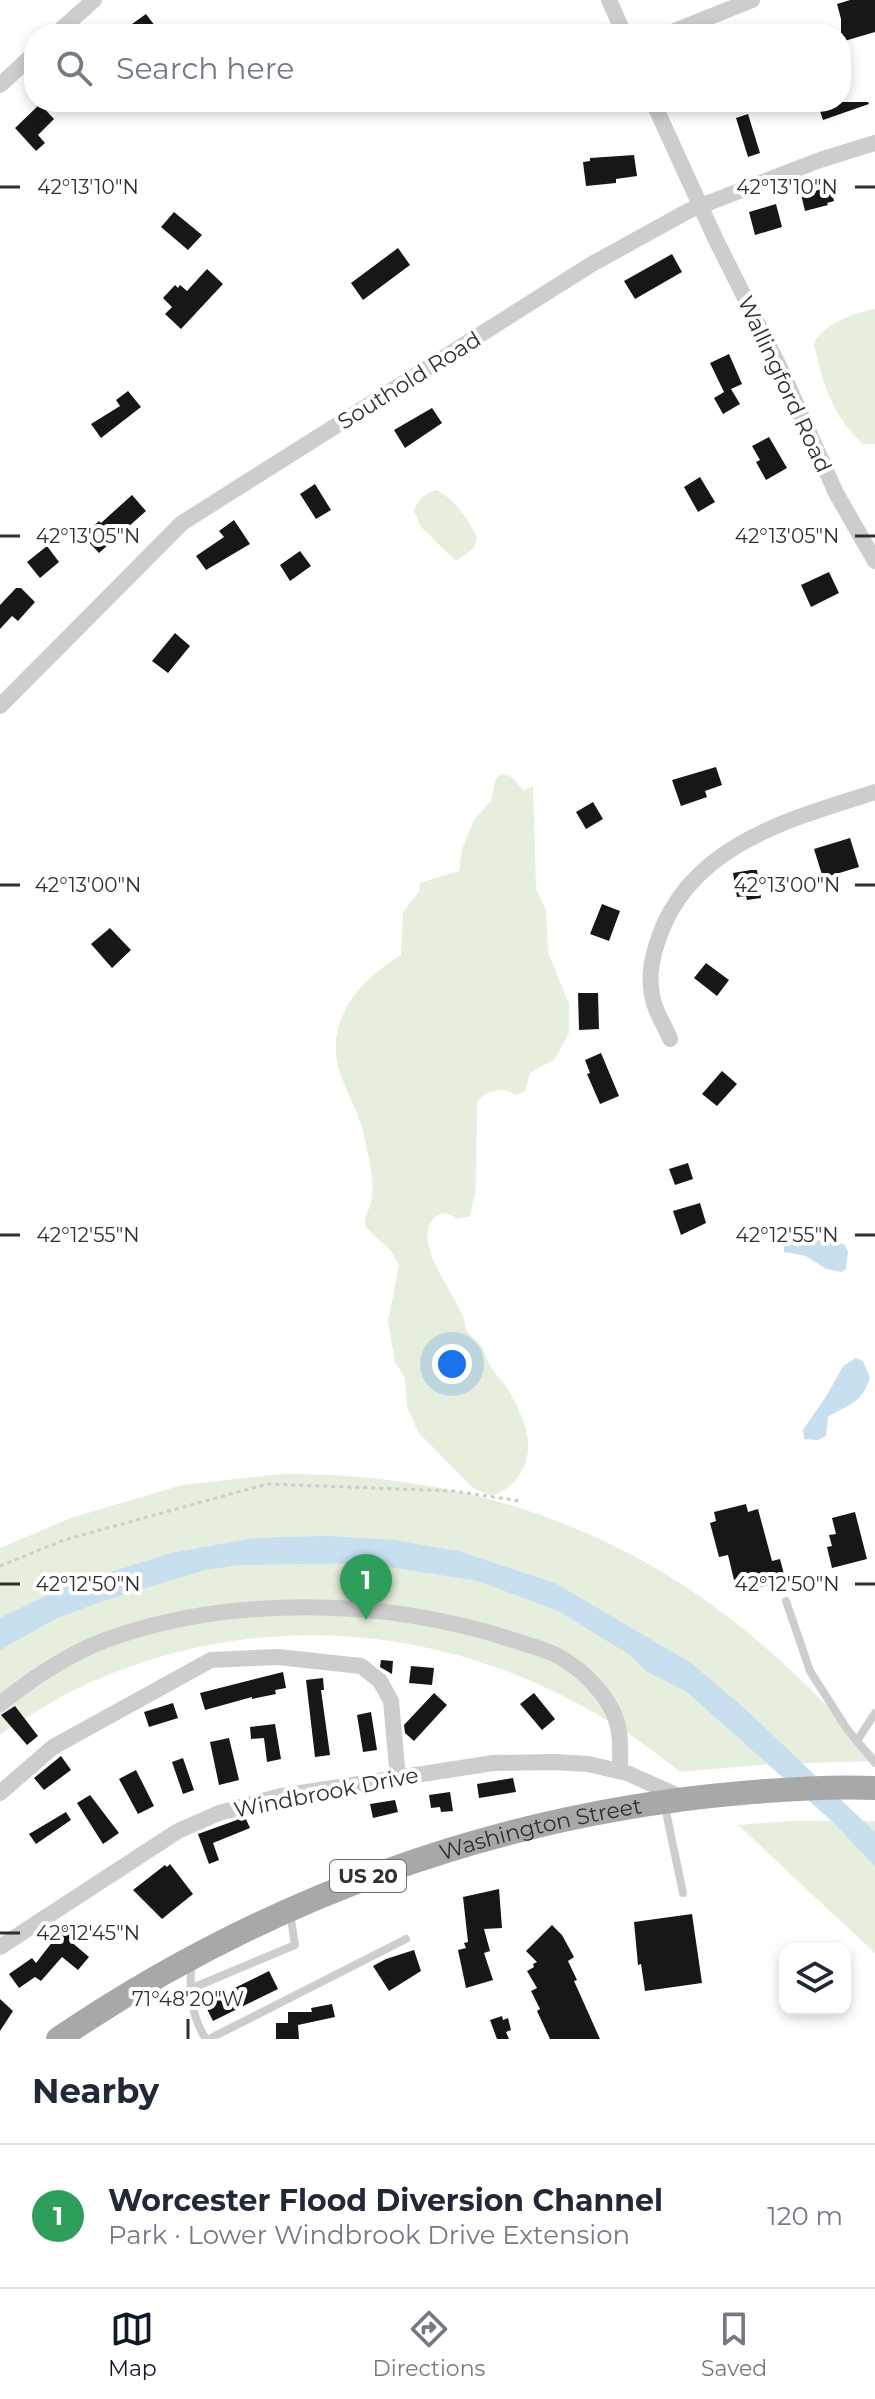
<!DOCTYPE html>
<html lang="en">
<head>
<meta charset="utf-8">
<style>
	:root { --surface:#fff; --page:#f6f6f7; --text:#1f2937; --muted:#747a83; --line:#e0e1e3; --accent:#111827 }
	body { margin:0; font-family:Montserrat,sans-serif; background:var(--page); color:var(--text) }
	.controls { position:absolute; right:24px; bottom:24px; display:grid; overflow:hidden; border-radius:16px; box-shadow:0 4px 12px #0003 }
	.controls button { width:72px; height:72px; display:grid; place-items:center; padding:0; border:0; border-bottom:2px solid var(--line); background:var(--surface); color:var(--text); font:40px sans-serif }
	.you { position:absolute; left:452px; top:1364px; width:28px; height:28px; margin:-20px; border:6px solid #fff; border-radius:50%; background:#1a73e8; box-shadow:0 0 0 12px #1a73e833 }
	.badge { display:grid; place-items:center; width:52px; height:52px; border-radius:50%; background:var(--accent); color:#fff; font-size:26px; font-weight:700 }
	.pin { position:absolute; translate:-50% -66px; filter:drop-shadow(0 2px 4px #0008) }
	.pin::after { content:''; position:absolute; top:42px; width:28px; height:24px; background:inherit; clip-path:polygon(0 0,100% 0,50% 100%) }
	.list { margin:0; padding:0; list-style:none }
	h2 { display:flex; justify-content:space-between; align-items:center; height:104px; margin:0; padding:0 32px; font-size:34px }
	h2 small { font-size:26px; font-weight:400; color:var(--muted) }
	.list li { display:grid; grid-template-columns:52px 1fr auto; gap:24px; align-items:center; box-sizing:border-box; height:144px; padding:0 32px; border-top:2px solid var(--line) }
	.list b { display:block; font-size:30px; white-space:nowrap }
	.list p { margin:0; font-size:26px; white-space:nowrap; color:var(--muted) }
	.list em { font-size:26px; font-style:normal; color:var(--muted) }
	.icon { flex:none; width:44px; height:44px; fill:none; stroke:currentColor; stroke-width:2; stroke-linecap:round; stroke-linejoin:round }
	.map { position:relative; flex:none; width:875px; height:2039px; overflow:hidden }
	.search { position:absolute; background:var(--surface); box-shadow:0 4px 12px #0003; left:24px; right:24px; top:24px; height:88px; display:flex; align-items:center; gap:20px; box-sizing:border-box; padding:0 28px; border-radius:32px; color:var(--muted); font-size:30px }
	.sheet { height:248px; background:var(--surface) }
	nav { display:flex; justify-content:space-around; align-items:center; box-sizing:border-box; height:112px; border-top:2px solid var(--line); background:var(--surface); font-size:22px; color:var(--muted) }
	nav a { display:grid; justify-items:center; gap:4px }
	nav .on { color:var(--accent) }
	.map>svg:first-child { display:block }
</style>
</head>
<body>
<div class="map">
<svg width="875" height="2039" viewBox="0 0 875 2039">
	<rect width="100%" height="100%" fill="#fff"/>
	<path fill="#e6eedd" d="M875,309V444H863C832,415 824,386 814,345C818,327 857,311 875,309Z
		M436,490C454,498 469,520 477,538L474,548L456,561L421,527L414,511C418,500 424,494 436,490Z
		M501,774L512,777L524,791L533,786L536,888L546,911L548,952L569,1004V1033L555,1059L530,1073L525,1091L516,1095C502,1086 488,1090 477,1101L476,1188L470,1216L458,1219C451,1215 443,1210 436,1216C409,1240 455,1293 463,1317C465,1321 465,1325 466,1329C469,1336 478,1340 482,1347C485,1353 486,1359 489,1364C494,1373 502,1380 508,1389C515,1401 524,1420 527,1434C533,1462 517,1488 491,1496L473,1488L418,1432L407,1406L405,1378L395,1362L388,1322L399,1265L391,1251L365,1227C364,1217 368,1212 371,1203C376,1182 368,1156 364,1135C359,1110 344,1090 338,1066C326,1017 362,979 401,955L403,912L419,892L420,883L459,871L462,849L474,820L491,801L496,778Z
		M282,1474C465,1473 628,1527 766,1648C804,1681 839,1718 875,1754V1761L770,1764L680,1772C512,1634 291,1593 89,1683C58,1697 29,1716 0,1734V1548L71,1518L182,1485Z
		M790,1821H875V1953L738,1825Z"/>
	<path fill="#c8dfef" d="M790,1236L844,1244L848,1251L846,1269L842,1272L826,1269L806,1256L784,1252V1240Z
		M856,1358L863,1361L870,1378C860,1406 850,1403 828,1417L826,1436L818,1440L804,1439L803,1430L827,1395L843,1366Z
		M327,1536L394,1540L458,1551L555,1583L691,1663L745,1709L875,1832V1867L836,1825L687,1692L646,1671L630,1655L560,1612L478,1581L364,1563L240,1565L205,1570L103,1601L55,1619L0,1650V1618L64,1587L171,1553L254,1538Z"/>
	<path fill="#171717" d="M850,0H875V32L841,42V19L837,4Z
		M146,14L161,34H118Z
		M817,102H868L869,104L823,120Z
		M40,104L54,119L38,135L45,143L36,151L15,128Z
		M748,114L760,153L748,157L736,118Z
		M634,155L637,176L616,179V183L586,186L583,162L590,161V158Z
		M831,187L834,201L827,203L828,205L805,211L801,194Z
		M776,204L782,227L755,235L749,212Z
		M174,212L202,235L188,250L161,227Z
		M398,248L410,265L363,300L351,283Z
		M672,254L682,272L635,299L624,281Z
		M207,269L223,284L181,329L165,314L172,307L163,298L175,285L178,288L180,285L187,291Z
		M729,354L742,384L731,389L740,404L723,414L714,398L724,392L710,363Z
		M128,391L141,407L101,438L91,424L120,406L116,400Z
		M432,408L442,423L405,448L394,430Z
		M769,437L787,468L766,480L756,462L760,460L752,446Z
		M700,477L715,502L698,512L684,487Z
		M315,484L331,510L316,519L300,494Z
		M132,495L146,511L99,553L83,536L99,521L101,523Z
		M234,520L250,544L206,570L196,556L224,537L219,531Z
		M47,546L59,562L40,578L27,562Z
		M300,551L311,566L290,581L280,565Z
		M829,572L839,593L811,607L801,585Z
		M16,588H21L35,602L18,621L12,616L0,629V605Z
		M175,633L190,646L168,673L152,661Z
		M716,767L722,785L705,791L707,797L681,806L672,780Z
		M593,802L603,819L586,829L576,812Z
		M850,838L859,867L823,878L814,849Z
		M751,870H757L761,898L747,900L746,896L737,897L733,873Z
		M71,875L88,877L87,894L69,893Z
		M602,904L620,911L609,941L590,934Z
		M110,928L131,950L112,968L91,944Z
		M706,963L729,980L717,996L694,978Z
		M578,993H598L599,1029L579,1030Z
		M601,1053L619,1096L600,1104L587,1074L590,1073L585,1060Z
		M722,1071L737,1084L717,1106L702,1094Z
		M688,1163L693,1179L675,1185L669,1169Z
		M700,1203L706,1223L681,1235L673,1211Z
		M746,1504L748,1512L758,1509L772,1561L780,1559L784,1574L771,1578L773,1584L750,1591L746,1576L734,1580L728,1555L719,1557L710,1523L716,1521L714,1512Z
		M855,1512L867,1559L832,1568L827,1547L832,1546L829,1535L836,1534L832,1518Z
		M381,1660L393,1661L392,1674L380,1667Z
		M411,1666L434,1668L432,1685L409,1683Z
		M283,1672L286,1688L275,1690L276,1694L252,1699V1697L205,1710L200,1693Z
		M323,1678L324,1690H321L330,1755L315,1757L306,1680Z
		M434,1693L447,1705L414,1741L405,1733L404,1725Z
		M534,1693L555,1719L542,1730L520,1704Z
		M173,1703L178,1718L149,1727L144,1712Z
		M15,1706L38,1736L27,1745L1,1715Z
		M371,1712L377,1750L363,1752L357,1715Z
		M275,1724L281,1759L267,1762L264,1738L251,1739L250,1727Z
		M229,1738L239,1780L219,1785L210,1742Z
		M61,1756L71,1770L44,1790L34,1778Z
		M183,1758L194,1790L183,1794L172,1762Z
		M136,1770L154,1806L138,1814L119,1779Z
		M513,1778L516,1792L479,1798L477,1784Z
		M450,1792L453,1811L441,1812L440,1807L431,1808L429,1795Z
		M90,1795L119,1833L103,1844L77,1803Z
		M395,1800L398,1812L373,1818L370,1804Z
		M66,1812L71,1820L36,1844L29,1834Z
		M245,1817L250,1828L213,1843L219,1860L209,1864L198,1834Z
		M170,1864L193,1894L162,1919L133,1890L165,1865L167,1867Z
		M499,1889L502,1928L484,1929L490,1951L484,1953L493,1980L466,1988L458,1950L466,1948L464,1943L468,1942L463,1897Z
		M692,1914L702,1983L645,1991L641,1964L638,1965L634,1922Z
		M67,1923L77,1932L69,1940L89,1957L78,1970L62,1957L41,1981L35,1977L19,1988L9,1974L32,1958L36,1963Z
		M552,1925L562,1935L574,1957L568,1961L577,1980L574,1981L600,2039H550L537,2011L540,2009L531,1991L537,1988L527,1971L534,1967L533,1964L537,1962L526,1951Z
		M414,1950L421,1971L389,1991L373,1966L386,1959Z
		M269,1971L278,1989L213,2021L204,2003Z
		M0,1999L13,2011L0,2031Z
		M332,2004L335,2017L298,2025L299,2039H276V2023H288V2012H312L311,2008Z
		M502,2016L503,2020L508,2018L511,2030L506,2032L509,2039H497L490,2020Z"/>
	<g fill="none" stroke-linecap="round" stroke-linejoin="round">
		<path stroke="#cdcdcd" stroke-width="3" stroke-dasharray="4 4" stroke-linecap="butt" d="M0,1566L64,1540L267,1484L453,1491L520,1501"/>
		<path stroke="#cdcdcd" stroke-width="8" d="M786,1601L810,1671L847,1729L875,1763
			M857,1741L875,1713
			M665,1807L683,1893
			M191,1963C190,1991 190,2015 206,2039
			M190,1989L295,1945L290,1912
			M209,2039L406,1939"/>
		<path stroke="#cdcdcd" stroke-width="16" d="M609,0L624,34
			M56,34L94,0
			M667,34L752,0
			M0,85L34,54
			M653,102L716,240L782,372L836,493L875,561
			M0,706L182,523L592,264L690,210L820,160L875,143
			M670,1039C665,1026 656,1013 653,1000C648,978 651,961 658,940C689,845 790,819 875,792
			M0,1704C36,1675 75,1649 120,1635C163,1621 211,1612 256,1609C341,1603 427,1613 507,1638C524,1644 543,1648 558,1656C580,1668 602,1689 613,1712C622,1730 620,1751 620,1771
			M0,1793L53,1747L211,1660L278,1657L361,1666L380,1681L391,1701L398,1778
			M0,1947L178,1831L219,1813L281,1796L493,1763L555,1762L588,1764L627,1773L683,1798"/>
		<path stroke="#a8a8a8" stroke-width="24" id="s1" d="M58,2039C262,1900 496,1814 742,1793C786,1789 830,1786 875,1788"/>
	</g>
	<path fill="none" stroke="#303030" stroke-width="3" d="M0,187H20M855,187H875M0,536H20M855,536H875M0,885H20M855,885H875M0,1235H20M855,1235H875M0,1584H20M855,1584H875M0,1933H20M188,2019V2039"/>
	<g text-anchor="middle" stroke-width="8" stroke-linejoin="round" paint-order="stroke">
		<rect fill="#fff" stroke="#6e6e6e" stroke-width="2" x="330" y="1860" width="76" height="32" rx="6"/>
		<g font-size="20" font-weight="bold" fill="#303030">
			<text x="368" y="1883">US 20</text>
		</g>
		<g font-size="22" fill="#303030" stroke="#fff">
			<text transform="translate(409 380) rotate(-32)" y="8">Southold Road</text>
			<text transform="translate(785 384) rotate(65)" y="8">Wallingford Road</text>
			<text transform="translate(326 1792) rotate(-11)" y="8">Windbrook Drive</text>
			<text dy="8" stroke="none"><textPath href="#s1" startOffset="530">Washington Street</textPath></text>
		</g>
	</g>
	<g font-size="20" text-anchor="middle" fill="#303030" stroke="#fff" stroke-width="8" stroke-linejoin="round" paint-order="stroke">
		<text x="88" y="194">42°13'10"N</text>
		<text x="787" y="194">42°13'10"N</text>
		<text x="88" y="543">42°13'05"N</text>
		<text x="787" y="543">42°13'05"N</text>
		<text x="88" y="892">42°13'00"N</text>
		<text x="787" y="892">42°13'00"N</text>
		<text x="88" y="1242">42°12'55"N</text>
		<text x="787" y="1242">42°12'55"N</text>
		<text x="88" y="1591">42°12'50"N</text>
		<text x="787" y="1591">42°12'50"N</text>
		<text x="88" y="1940">42°12'45"N</text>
		<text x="188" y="2006">71°48'20"W</text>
	</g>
</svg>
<div class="controls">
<button><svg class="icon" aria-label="layers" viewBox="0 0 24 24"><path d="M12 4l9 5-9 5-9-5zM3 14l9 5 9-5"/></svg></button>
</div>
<div class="you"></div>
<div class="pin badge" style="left:366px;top:1620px;background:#2e9e5b">1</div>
<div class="search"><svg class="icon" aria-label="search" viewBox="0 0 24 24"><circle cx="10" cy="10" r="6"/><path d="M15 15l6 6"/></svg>Search here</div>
</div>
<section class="sheet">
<h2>Nearby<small></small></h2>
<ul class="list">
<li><span class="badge" style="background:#2e9e5b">1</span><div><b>Worcester Flood Diversion Channel</b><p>Park · Lower Windbrook Drive Extension</p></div><em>120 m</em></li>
</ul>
</section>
<nav>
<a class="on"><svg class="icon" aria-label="map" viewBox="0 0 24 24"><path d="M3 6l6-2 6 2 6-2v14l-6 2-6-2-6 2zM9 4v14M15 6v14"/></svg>Map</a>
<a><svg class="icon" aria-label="directions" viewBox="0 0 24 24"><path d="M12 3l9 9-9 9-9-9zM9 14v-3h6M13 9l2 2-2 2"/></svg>Directions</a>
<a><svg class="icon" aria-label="saved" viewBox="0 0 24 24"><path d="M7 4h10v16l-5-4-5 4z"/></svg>Saved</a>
</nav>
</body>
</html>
